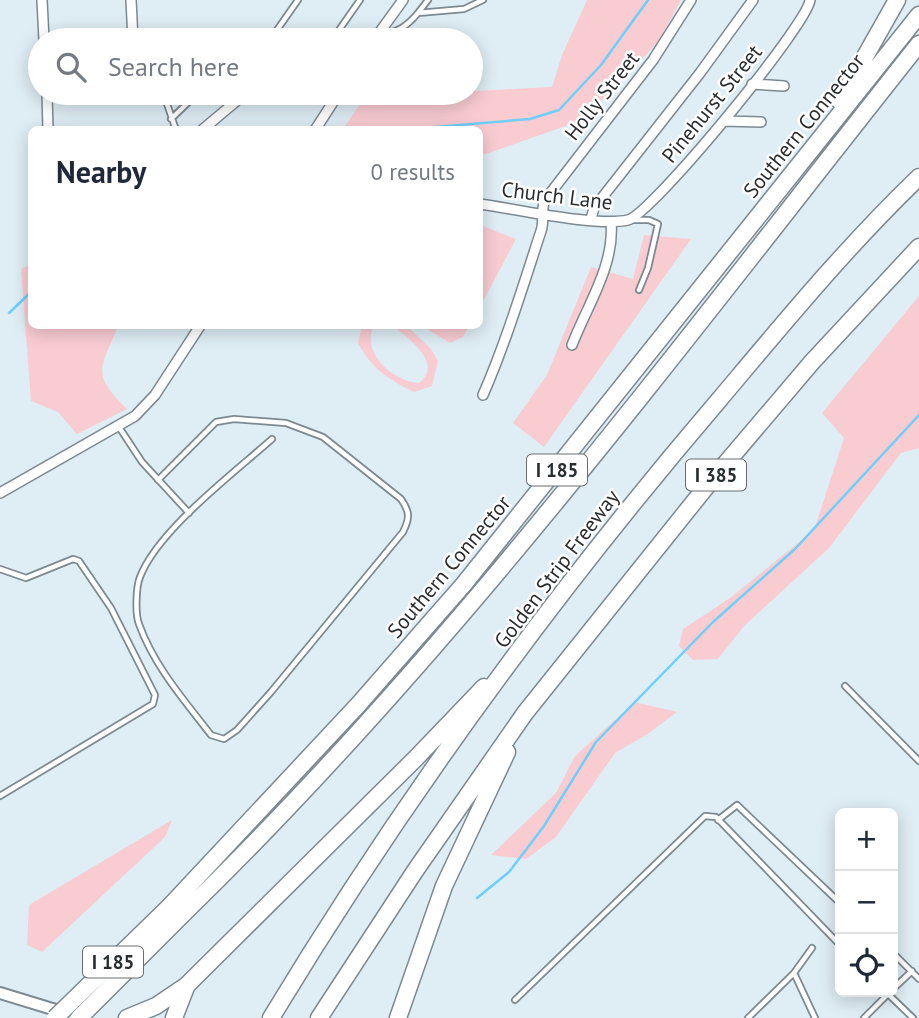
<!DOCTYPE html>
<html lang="en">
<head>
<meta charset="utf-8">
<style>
	:root { --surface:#fff; --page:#f2f2f3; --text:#1f2937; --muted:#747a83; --line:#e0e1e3 }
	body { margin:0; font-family:"PT Sans",sans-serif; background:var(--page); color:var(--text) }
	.controls { position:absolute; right:21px; bottom:21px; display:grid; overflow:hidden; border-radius:10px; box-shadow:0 4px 18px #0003 }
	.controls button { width:63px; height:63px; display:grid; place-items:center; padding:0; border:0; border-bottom:2px solid var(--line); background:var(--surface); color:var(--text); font:35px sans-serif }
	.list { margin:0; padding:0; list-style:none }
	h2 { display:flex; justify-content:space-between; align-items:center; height:91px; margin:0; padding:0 28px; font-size:30px }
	h2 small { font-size:23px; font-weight:400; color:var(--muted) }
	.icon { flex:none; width:38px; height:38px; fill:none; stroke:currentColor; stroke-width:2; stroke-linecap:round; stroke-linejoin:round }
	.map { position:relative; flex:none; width:919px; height:1018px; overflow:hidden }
	.search { position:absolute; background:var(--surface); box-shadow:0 4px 18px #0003; left:28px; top:28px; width:455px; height:77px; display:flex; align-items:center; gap:18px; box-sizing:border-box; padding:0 24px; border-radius:38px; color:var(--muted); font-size:26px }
	.panel { position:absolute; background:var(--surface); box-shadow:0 4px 18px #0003; left:28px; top:126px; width:455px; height:203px; border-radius:10px }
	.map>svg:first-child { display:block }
</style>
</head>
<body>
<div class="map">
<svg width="919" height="1018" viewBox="0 0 919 1018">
	<rect width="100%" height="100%" fill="#dfedf4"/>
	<path fill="#f9ccd2" d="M587,0H681L658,42L612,91L574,123L486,154L480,153V130L343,129L365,97L552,87L562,55Z
		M480,225L516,239L480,307Z
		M644,235L691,239L544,447L513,423L547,375L591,267L633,279Z
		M31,264L32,326H118C101,369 90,373 127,409L77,434L58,412L31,401L21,269Z
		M919,296V448L901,453L829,548L744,626L718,659L693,660L679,646L683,629L730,598L814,530L844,438L822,413Z
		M362,326H374C360,352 393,382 419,383C444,363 409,340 394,326H407L431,349L438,361L432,386L414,392C389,380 371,368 358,343Z
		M422,326H469L463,337L450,343Z
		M635,702L677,712L646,735L615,753L556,837L526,859L491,855L556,793L575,756Z
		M172,820L165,837L42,952L27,945L29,905Z"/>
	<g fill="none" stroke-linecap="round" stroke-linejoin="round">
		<path stroke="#6dcffa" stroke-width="2.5" d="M400,130L530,119L559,110L601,65L648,0
			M9,313L32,291
			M477,898L509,872L544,826L596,742L713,622L795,549L919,415"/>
		<defs>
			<path id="service" d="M428,0L418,13L464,9L483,0
				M380,33C397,34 408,25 418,13
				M270,40L298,0
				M332,40L360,0
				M152,93L166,101L176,130
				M171,119L198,93
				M630,220H649L658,224L648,268L639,290
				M119,427L142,462L189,513
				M158,480L216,422L234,419L286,423L323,437L401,499C410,512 410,518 403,532L271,692L237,730L224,739L211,735C184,700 154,666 139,624C135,614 136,587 140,577C158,530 234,473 272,439
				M0,569L26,578L73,559L79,561L111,608L155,695L153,704L0,796
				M845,686L919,761
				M718,820L737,805L840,903
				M893,953L919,979
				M794,973L815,1018
				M893,989L912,971
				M886,992L913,1018
				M515,1000L705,816L716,817L840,945
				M748,1018L794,973L812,948
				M864,1018L890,992"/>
			<path id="minor" d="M42,0L44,40
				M131,0L133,40
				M374,40L403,0
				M752,84L784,86
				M47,93L48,130
				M724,121L761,122
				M202,130L246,93
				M315,130L339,93
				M480,204C516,209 596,227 628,220C651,215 808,24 810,0
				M591,219L594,208L700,73L753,0
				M572,345C587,306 615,265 611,222
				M483,395C506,342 523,286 541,231C545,220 540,211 545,200L653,60L691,0
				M0,493L135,416L155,395L200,326"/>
			<path id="tertiary" d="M0,993L82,1018"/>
			<path id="motorway" d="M840,101L897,0
				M170,906L358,705L464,584L919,15
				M183,914C456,649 683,341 919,44
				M127,1018L156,1006L187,985L416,758L484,687
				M174,1018L186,987
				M271,1018C402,801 554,593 719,400C783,324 847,246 919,177
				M319,1018L415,871L525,713L710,482L812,362L919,247
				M398,1018L444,886L507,752"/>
		</defs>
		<use href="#service" stroke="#7c8990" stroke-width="8"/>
		<use href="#minor" stroke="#7c8990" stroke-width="12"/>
		<use href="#tertiary" stroke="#7c8990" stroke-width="14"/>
		<use href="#motorway" stroke="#7c8990" stroke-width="19"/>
		<use href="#service" stroke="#fff" stroke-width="4.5"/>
		<use href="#minor" stroke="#fff" stroke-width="9"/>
		<use href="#tertiary" stroke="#fff" stroke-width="10"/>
		<use href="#motorway" stroke="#fff" stroke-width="16"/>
		<defs>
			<path id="motorway-bridge" d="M55,1018L170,906
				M79,1018L183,914"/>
		</defs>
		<use href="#motorway-bridge" stroke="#7c8990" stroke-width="19" stroke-linecap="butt"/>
		<use href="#motorway-bridge" stroke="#fff" stroke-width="16"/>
	</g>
	<g text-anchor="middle" stroke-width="5" stroke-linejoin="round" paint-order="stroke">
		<g fill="#fff" stroke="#686c6e" stroke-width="2">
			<rect x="527" y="454.5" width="60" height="31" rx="5"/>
			<rect x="686" y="459.5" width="60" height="31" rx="5"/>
			<rect x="83" y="946.5" width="60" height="31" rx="5"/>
		</g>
		<g font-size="19" font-weight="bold" fill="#282d30">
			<text x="557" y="477">I 185</text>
			<text x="716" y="482">I 385</text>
			<text x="113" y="969">I 185</text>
		</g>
		<g font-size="21" fill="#282d30" stroke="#fff">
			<text transform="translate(602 96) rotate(-52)" y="7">Holly Street</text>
			<text transform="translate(712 104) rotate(-51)" y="7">Pinehurst Street</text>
			<text transform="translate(804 126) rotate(-51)" y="7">Southern Connector</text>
			<text transform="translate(557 196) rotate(7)" y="7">Church Lane</text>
			<text transform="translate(449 567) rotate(-50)" y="7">Southern Connector</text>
			<text transform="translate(557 569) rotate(-53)" y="7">Golden Strip Freeway</text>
		</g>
	</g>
</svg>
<div class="controls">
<button>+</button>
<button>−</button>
<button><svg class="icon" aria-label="locate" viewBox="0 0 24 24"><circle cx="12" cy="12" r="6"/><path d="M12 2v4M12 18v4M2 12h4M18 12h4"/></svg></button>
</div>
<div class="search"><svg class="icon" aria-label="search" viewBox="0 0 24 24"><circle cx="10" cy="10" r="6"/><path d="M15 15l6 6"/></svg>Search here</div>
<section class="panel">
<h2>Nearby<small>0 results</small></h2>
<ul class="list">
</ul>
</section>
</div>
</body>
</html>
